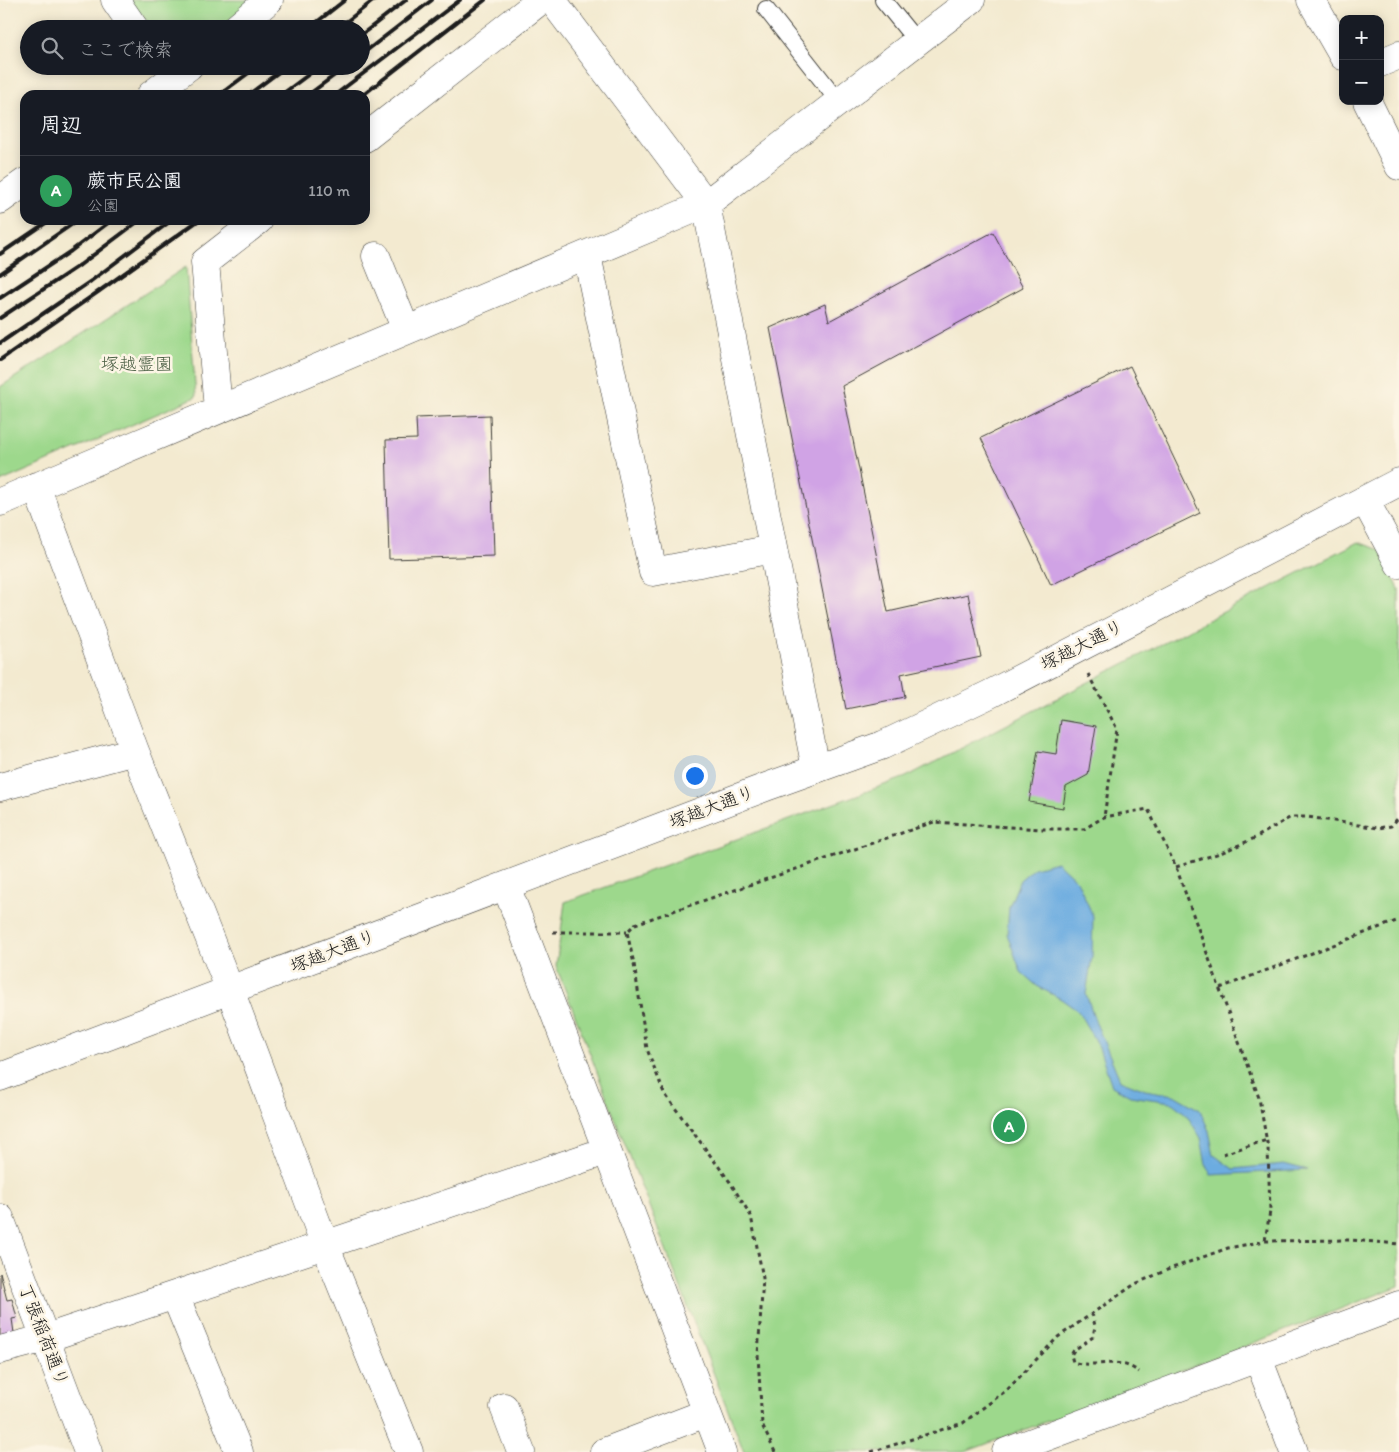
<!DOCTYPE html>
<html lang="ja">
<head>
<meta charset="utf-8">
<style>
	:root { --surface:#171b24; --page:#20242c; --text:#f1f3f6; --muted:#9ea1a6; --line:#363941; --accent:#0b8043 }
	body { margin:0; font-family:Itim,"Klee One",sans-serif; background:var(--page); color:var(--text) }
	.controls { position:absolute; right:15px; top:15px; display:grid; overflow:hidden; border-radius:10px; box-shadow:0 2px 12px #0003 }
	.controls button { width:45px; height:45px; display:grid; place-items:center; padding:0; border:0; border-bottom:1px solid var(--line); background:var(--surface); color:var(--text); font:25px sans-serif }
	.you { position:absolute; left:694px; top:775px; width:18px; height:18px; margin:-12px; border:4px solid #fff; border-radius:50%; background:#1a73e8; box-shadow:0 0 0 8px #1a73e833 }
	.badge { display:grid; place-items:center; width:32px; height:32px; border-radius:50%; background:var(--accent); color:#fff; font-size:16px; font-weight:700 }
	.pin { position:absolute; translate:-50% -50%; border:2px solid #fff; box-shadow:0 1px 5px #0006 }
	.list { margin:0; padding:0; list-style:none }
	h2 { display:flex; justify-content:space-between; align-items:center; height:65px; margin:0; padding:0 20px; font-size:21px }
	h2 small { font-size:16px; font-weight:400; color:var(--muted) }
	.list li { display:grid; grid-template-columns:32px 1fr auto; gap:15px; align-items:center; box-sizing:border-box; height:70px; padding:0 20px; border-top:1px solid var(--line) }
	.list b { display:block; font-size:19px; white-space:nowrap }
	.list p { margin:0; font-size:16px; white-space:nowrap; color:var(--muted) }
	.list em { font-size:16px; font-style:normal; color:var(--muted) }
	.icon { flex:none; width:28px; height:28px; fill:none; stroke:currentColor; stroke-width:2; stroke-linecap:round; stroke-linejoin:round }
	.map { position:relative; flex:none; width:1399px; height:1452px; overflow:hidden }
	.search { position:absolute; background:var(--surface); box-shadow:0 2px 12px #0003; left:20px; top:20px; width:350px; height:55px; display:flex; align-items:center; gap:12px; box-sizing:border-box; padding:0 18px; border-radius:28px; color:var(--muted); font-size:19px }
	.panel { position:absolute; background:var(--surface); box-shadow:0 2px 12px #0003; left:20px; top:90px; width:350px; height:135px; border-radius:15px }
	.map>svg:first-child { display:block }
</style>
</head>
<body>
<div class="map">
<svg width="1399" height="1452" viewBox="0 0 1399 1452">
	<rect width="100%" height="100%" fill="#fcf5e5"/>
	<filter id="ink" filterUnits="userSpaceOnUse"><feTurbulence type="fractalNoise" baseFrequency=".02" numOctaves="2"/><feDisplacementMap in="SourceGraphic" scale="10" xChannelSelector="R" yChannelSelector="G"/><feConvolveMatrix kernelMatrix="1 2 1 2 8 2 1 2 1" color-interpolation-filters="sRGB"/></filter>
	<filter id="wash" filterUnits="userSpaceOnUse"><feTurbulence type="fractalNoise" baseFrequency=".0096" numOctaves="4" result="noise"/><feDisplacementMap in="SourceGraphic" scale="20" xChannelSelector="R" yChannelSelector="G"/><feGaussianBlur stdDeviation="1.12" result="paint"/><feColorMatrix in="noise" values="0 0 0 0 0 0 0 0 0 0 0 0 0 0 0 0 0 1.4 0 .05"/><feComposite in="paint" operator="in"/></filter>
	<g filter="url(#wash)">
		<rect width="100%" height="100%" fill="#f3ead0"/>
		<path fill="#9dd88c" stroke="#5c7a54" d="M128,0H254L219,29H146Z
			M186,267L196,397L0,482V387Z
			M1358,542L1380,550L1399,589V1286L1192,1367L965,1452H744L556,966L565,902L906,777Z"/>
		<path fill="#6cace0" stroke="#44647e" d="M1057,862L1078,882L1093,916L1092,957L1086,994L1096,1023L1120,1080L1145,1090L1174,1095L1200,1110L1209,1131L1214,1155L1233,1169L1284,1164L1307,1170L1211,1175L1206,1165L1201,1138L1186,1114L1171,1102L1130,1096L1112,1086L1099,1048L1078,1011L1061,999L1037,986L1021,972L1007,934L1009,907L1020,880L1034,868Z"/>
		<g id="blocks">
			<path fill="#d0a3e5" d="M993,232L1023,288L842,386L888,612L968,594L981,657L901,674L905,697L846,709L770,328L825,304L829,321Z
				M1130,366L1200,513L1051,585L981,438Z
				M490,415L494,556L389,559L386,440L417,439L416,418Z
				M1061,720L1096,726L1088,775L1066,787L1063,808L1029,802L1038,751L1056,754Z
				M0,1273L7,1300L12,1299L17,1318L12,1319L14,1333L0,1336Z"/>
		</g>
	</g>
	<g filter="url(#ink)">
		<use href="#blocks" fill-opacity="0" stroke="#3c3b37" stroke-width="1"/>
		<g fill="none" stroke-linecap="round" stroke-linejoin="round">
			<defs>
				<path id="service" d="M883,0L917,42
					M766,9L839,102"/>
				<path id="minor" d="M115,0L135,29
					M552,0L706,204L816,769
					M1311,0L1343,56
					M235,29L269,0
					M1380,63L1399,55
					M151,95L189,66
					M1367,101L1399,166
					M365,138L541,0
					M0,200L25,182
					M587,255L653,572L773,549
					M376,256L406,330
					M218,409L205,262L259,220
					M36,486L135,751L230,990L325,1245L409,1452
					M1365,500L1399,564
					M0,502L706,204L971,0
					M0,787L135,751
					M506,886L722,1452
					M0,1218L88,1452
					M175,1295L239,1452
					M0,1350L46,1338L606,1151
					M1258,1358L1294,1452
					M504,1407L521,1452
					M604,1452L706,1413
					M1006,1452L1399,1305"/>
				<path id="tertiary" d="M0,1077L766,787L883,745L988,695L1399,482"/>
			</defs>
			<use href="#service" stroke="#3c3b37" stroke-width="18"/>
			<use href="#minor" stroke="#3c3b37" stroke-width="29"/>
			<use href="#tertiary" stroke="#3c3b37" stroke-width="29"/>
			<path stroke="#3c3b37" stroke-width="3" stroke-dasharray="4 4" stroke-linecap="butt" d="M1088,674L1117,729L1104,817
				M1176,867L1223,852L1255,838L1291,817H1308L1378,828L1391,826L1399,817
				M553,932H627
				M1220,988L1399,920
				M1223,1154L1267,1140
				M1092,1313L1095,1326L1093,1337L1074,1350L1071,1355L1073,1362C1090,1368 1111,1359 1128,1366C1132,1367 1136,1370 1139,1372
				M775,1452L762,1425L758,1355L763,1278L751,1216L730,1182L664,1093L647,1049L634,964L627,932L635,924L934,822L1040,829H1084L1104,817L1148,809L1176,867L1259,1098L1268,1148L1270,1211L1265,1241
				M871,1452L963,1423L1008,1389L1058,1337L1135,1284L1167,1270L1228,1248L1265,1241L1351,1240L1399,1244"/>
			<use href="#service" stroke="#fff" stroke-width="16"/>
			<use href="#minor" stroke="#fff" stroke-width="28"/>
			<use href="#tertiary" stroke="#fff" stroke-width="28"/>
			<path stroke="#1c1c1c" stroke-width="4" d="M308,29L345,0
				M337,29L374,0
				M361,35L406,0
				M361,55L432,0
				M219,95L258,66
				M248,95L287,66
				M281,95L320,66
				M308,95L347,66
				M335,95L460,0
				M363,95L485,0
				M0,254L50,220
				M0,274L78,220
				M0,298L71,251L112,220
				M0,318L80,265L140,220
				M0,343L91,281L172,220
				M0,360L98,292L199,220"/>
		</g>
	</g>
	<g text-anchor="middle" stroke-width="5" stroke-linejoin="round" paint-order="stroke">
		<g font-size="18" fill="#495e43" stroke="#fcf5e5">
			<text x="137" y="370">塚越霊園</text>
		</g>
		<g font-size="18" fill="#1c1c1c" stroke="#fcf5e5">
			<text transform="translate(1082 645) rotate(-27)" y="6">塚越大通り</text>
			<text transform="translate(712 807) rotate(-21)" y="6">塚越大通り</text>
			<text transform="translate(333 951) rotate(-21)" y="6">塚越大通り</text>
			<text transform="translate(44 1335) rotate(69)" y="6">丁張稲荷通り</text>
		</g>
	</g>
</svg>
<div class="controls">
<button>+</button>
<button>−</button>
</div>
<div class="you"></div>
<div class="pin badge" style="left:1009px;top:1126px;background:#2e9e5b">A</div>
<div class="search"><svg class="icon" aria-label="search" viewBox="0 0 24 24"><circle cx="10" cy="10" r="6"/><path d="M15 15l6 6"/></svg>ここで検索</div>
<section class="panel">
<h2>周辺<small></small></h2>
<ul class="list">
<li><span class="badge" style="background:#2e9e5b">A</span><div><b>蕨市民公園</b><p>公園</p></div><em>110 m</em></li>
</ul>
</section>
</div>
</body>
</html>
